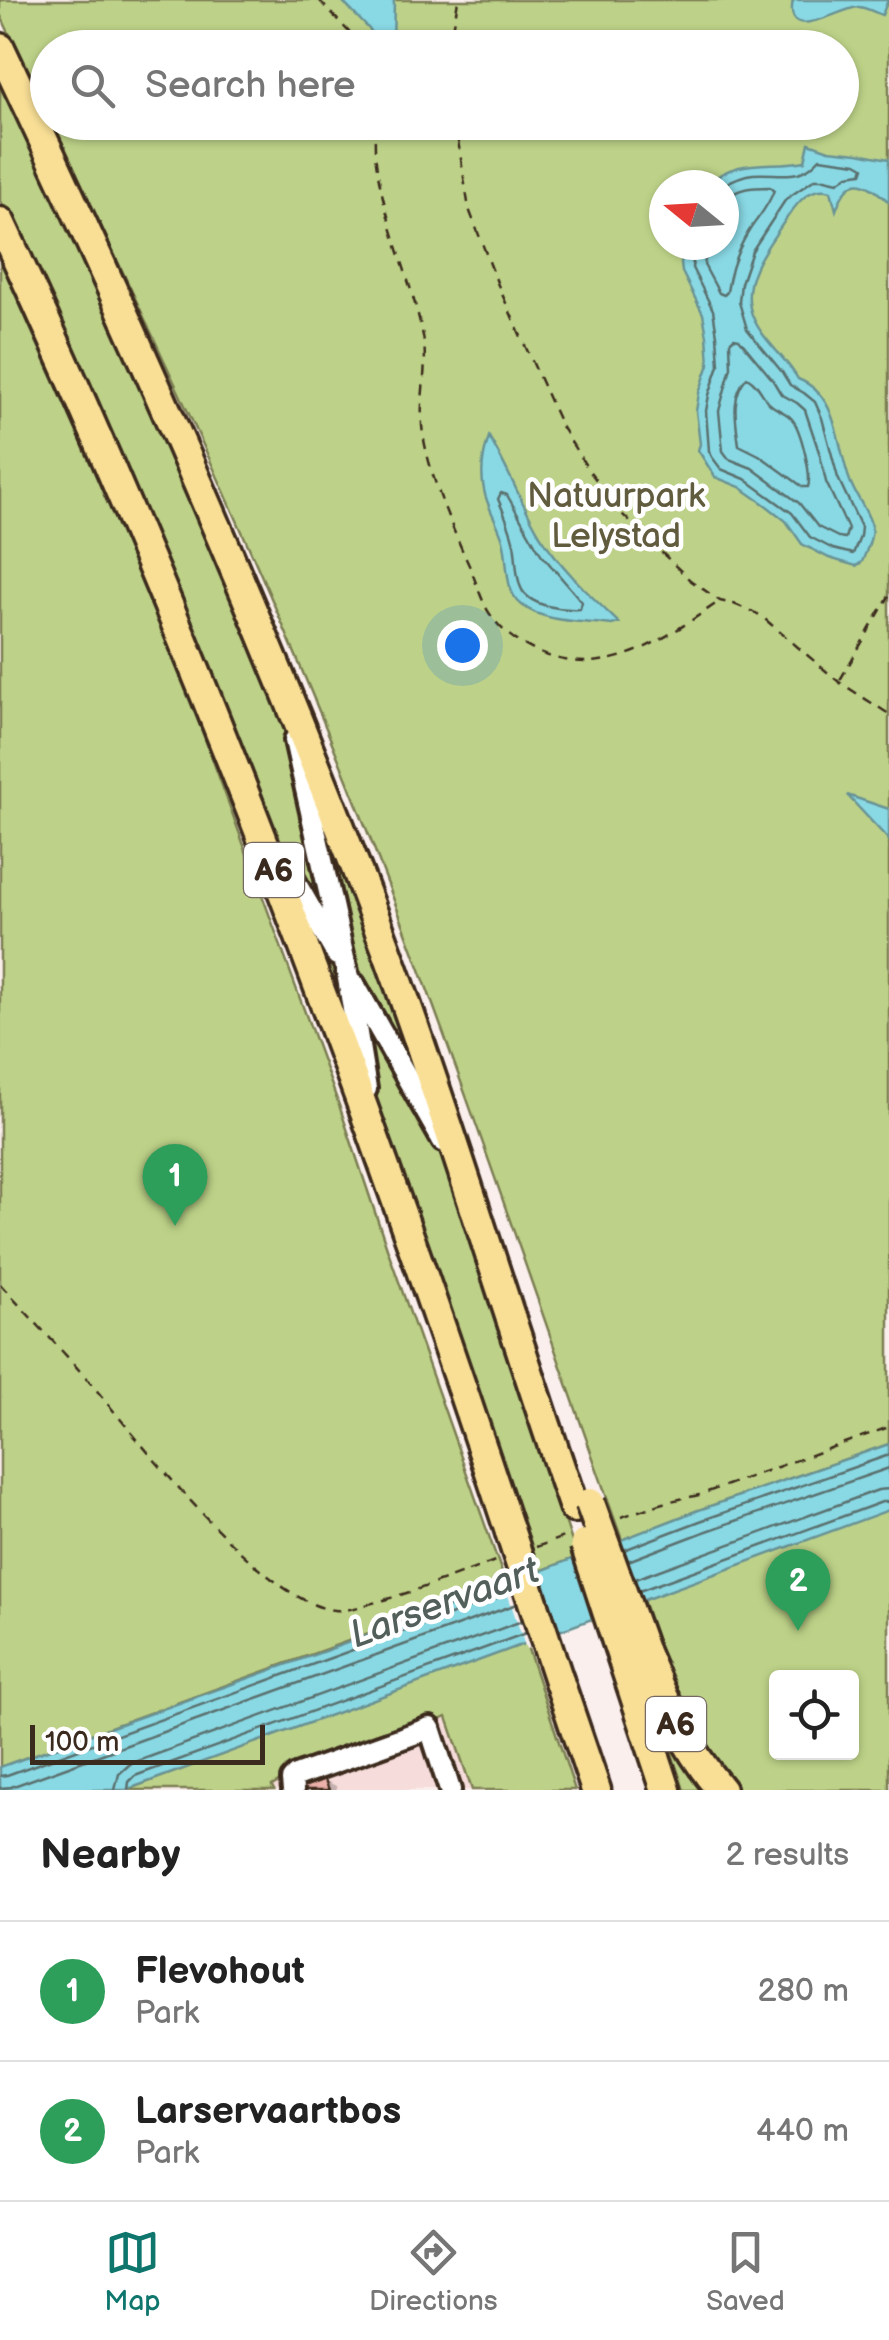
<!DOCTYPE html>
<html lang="en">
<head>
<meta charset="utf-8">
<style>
	:root { --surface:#fff; --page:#f2f2f2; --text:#222; --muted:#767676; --line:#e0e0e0; --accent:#0f766e }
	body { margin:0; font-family:"Balsamiq Sans",sans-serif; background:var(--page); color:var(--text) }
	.controls { position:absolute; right:30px; bottom:30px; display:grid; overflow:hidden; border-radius:10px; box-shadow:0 2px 8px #0004 }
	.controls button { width:90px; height:90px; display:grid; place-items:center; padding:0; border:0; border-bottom:2px solid var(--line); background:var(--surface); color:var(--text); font:50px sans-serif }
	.compass { position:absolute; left:649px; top:170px; width:90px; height:90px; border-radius:50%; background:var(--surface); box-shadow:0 2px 8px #0004; rotate:288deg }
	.scale { position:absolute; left:30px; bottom:25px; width:235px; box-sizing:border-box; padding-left:10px; border:5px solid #3b2a1e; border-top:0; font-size:28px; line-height:35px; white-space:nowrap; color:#3b2a1e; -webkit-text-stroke:8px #fff; paint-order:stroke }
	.you { position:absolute; left:462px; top:645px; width:35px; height:35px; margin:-25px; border:8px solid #fff; border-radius:50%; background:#1a73e8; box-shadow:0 0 0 15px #1a73e833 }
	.badge { display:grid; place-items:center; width:65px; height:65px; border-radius:50%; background:var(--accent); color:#fff; font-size:32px; font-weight:700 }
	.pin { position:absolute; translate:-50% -82px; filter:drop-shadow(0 2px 5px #0008) }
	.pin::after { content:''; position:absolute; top:52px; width:35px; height:30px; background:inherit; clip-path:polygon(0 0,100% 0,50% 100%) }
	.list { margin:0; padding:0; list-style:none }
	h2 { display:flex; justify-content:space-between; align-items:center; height:130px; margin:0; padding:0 40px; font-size:42px }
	h2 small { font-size:32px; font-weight:400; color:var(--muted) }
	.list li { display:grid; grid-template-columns:65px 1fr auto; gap:30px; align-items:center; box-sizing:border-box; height:140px; padding:0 40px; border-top:2px solid var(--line) }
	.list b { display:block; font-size:38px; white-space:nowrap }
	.list p { margin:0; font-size:32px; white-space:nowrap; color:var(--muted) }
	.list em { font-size:32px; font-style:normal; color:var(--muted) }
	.icon { flex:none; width:55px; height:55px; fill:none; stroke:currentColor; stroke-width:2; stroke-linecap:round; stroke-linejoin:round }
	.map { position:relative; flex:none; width:889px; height:1790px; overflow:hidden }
	.search { position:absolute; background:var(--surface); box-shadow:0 2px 8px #0004; left:30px; right:30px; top:30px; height:110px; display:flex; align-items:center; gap:25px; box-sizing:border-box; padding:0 35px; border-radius:55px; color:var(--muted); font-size:38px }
	.sheet { height:410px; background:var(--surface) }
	nav { display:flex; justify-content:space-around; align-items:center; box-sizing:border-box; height:140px; border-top:2px solid var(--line); background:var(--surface); font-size:28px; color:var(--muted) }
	nav a { display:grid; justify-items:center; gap:5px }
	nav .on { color:var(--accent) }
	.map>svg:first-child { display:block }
</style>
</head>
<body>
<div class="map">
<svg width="889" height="1790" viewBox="0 0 889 1790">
	<rect width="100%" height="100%" fill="#fbefee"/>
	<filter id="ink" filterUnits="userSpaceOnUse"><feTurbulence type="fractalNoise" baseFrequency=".01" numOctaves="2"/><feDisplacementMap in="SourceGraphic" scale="20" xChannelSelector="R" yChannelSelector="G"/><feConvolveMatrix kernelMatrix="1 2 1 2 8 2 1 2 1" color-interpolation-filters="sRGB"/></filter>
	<g filter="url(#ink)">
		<path fill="#f6dcda" d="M467,1685L500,1790H208Z"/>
		<path fill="#bdd288" stroke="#7c7e53" stroke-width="2.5" fill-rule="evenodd" d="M0,0H889V1444L696,1511L622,1540C535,1296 454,1050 359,810C267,576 160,349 52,123L842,122V48H48L47,113L0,14ZM664,185H724V245H664Z
			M0,82L62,207L151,396L308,776L440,1140L577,1557L530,1575L410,1197L350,1041L15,231L0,200Z
			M0,260L122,533L186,687L340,1108L387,1248L506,1584L0,1767Z
			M889,1506V1790H737L708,1755L674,1694L643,1600ZM776,1678H852V1752H776Z
			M526,1643L575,1790H472L447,1717L292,1774L272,1786L274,1790H126Z
			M656,1706L710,1790H684Z"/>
		<path fill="#89d9e5" stroke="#6a9395" stroke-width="2.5" d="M341,0H394L393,47H381L369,29Z
			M793,0H888L882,15C876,13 865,7 858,7C841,8 783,46 793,0Z
			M809,143L829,150L858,153L889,159V202C864,180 850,172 836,210L831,191C809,184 795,206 784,222C767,247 743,276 750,308C757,337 784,354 798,379C839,395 836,444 850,481C855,495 867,510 871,524C874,536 866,551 862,562L856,566L829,558L802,544L786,521L767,506L740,487L715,477L698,450L700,444L696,411L699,393L709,364L707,336L703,314L682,272L681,263L686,245H724V185H708C734,156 772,168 805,161Z
			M489,437C508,468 521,503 540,535C562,569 590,595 619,623L612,625C585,621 544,623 522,605C503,591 509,561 503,540C498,523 487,507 484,490C480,471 483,454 489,437Z
			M847,795L889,809V840Z
			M889,1444V1510L126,1790H0V1767L448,1607L696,1511Z"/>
		<path fill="#fbefee" d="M536,1567L559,1636L526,1649L503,1580Z"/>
		<path fill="#0003" d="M324,1780L336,1786L337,1790H300Z"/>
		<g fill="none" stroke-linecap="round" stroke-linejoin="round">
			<path stroke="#5a706e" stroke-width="2.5" d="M695,245L692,268L713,310L717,335L719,365L709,395L706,411L709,451L712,457L721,469L745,479L792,513L810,537L833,549L853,554L860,537L861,527L838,478L822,418L815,402L804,393L790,385L782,372L747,329L739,302L741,283L752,251L786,199L815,179H825L838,182L848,175L862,173L864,167L857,163L820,158C800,182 781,172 753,174C742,175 732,180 723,185
				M708,245L704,265L719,293L724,295L727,292C730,270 737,250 749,231C758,217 769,206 774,190L770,187C753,187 737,187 724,201
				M734,338L739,339L772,379L781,394L797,403L805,410L820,455L826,482L848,529L845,538L838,537L818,527L799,503L752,468L729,459L723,451L719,411L731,367L730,342Z
				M747,377C757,383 760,391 767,401C774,410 786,411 792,419C801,430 812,475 808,487H803L759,455L739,445C736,421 730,396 747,377Z
				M501,493L507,495L541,554L582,602L580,609C563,610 532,607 522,590C515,577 517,558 514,544C511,529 504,513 498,499Z
				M624,1550L700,1521L889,1455
				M628,1561L704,1532L889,1468
				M635,1579L878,1490L889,1489
				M639,1591L882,1502H889
				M0,1776L7,1775L513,1592
				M0,1788L11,1787L517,1604
				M115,1790L119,1774L130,1764L522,1621
				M128,1790L129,1782L135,1776L526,1633"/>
		</g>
		<path fill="#ebb0aa" stroke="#3b2a1e" stroke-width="2.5" d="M324,1777L329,1790H297L296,1787Z"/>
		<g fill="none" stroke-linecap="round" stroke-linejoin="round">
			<defs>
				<path id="minor" d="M295,740L347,972L366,1089
					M279,854L337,955
					M354,984L443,1141
					M293,1790L292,1780L296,1776L430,1728L450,1790"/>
				<path id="highway" d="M0,48C130,321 252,598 361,881C440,1087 502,1300 574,1508
					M0,222C198,647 363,1087 510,1532
					M643,1650C664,1700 685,1748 721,1790
					M622,1657L666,1790
					M559,1681L596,1790"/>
			</defs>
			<use href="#minor" stroke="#3b2a1e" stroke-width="28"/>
			<use href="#highway" stroke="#3b2a1e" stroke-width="35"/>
			<path stroke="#3b2a1e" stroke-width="2.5" stroke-dasharray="10 8" stroke-linecap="butt" d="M319,0L364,48
				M450,48L458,0
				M375,122C375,137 374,153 377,168C386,225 411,279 423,336C429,368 418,402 423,434C430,477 450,523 468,563C475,578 480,597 488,611C501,632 519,644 540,653C610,681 665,638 720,601
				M455,122L469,209L498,285L561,426L588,469L621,513L690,580L720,601L734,604L760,615L839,682L889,714
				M840,680L889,596
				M0,1284C29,1316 59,1347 88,1380C135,1435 264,1605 335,1610C345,1611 356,1608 365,1605C409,1594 452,1577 495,1561
				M621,1517L666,1502L699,1495L889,1427
				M536,1547L566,1536"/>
			<use href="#minor" stroke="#fff" stroke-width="20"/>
			<use href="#highway" stroke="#f9df96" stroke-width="28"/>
			<defs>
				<path id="highway-bridge" d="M590,1503L643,1650
					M510,1532L559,1681
					M585,1544L622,1657"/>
			</defs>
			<use href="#highway-bridge" stroke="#3b2a1e" stroke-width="35" stroke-linecap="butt"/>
			<use href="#highway-bridge" stroke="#f9df96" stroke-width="28"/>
		</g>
	</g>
	<g text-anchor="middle" stroke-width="9" stroke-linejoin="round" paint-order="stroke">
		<g fill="#fff" stroke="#766a62" stroke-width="2.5">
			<rect x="244" y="843" width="60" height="54" rx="8"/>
			<rect x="646" y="1697" width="60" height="54" rx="8"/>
		</g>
		<g font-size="32" font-weight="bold" fill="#3b2a1e">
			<text x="274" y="881">A6</text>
			<text x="676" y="1735">A6</text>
		</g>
		<g font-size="35" fill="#625c3e" stroke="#fff">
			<text x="616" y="507">Natuurpark<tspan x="616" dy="40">Lelystad</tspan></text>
		</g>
		<g font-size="38" font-style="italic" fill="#525f5a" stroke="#fff">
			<text transform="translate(444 1602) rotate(-20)" y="13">Larservaart</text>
		</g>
	</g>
</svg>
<div class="controls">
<button><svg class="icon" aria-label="locate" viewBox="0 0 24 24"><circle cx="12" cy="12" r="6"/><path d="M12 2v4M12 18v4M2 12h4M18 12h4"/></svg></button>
</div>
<svg class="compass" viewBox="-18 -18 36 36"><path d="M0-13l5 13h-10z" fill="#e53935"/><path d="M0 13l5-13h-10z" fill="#767676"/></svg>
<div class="scale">100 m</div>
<div class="you"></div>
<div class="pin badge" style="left:175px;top:1226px;background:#2e9e5b">1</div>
<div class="pin badge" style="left:798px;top:1631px;background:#2e9e5b">2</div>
<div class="search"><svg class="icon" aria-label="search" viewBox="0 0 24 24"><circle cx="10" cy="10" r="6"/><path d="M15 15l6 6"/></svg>Search here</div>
</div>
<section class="sheet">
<h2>Nearby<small>2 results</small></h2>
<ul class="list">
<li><span class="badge" style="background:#2e9e5b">1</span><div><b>Flevohout</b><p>Park</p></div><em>280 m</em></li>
<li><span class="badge" style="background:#2e9e5b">2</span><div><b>Larservaartbos</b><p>Park</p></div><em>440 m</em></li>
</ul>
</section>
<nav>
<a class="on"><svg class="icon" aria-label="map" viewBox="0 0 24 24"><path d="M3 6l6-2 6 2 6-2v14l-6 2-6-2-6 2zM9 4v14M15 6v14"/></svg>Map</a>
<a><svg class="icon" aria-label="directions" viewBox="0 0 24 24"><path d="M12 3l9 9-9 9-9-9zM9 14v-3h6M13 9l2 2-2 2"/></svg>Directions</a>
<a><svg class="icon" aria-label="saved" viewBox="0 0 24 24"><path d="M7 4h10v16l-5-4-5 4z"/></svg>Saved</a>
</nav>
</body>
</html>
